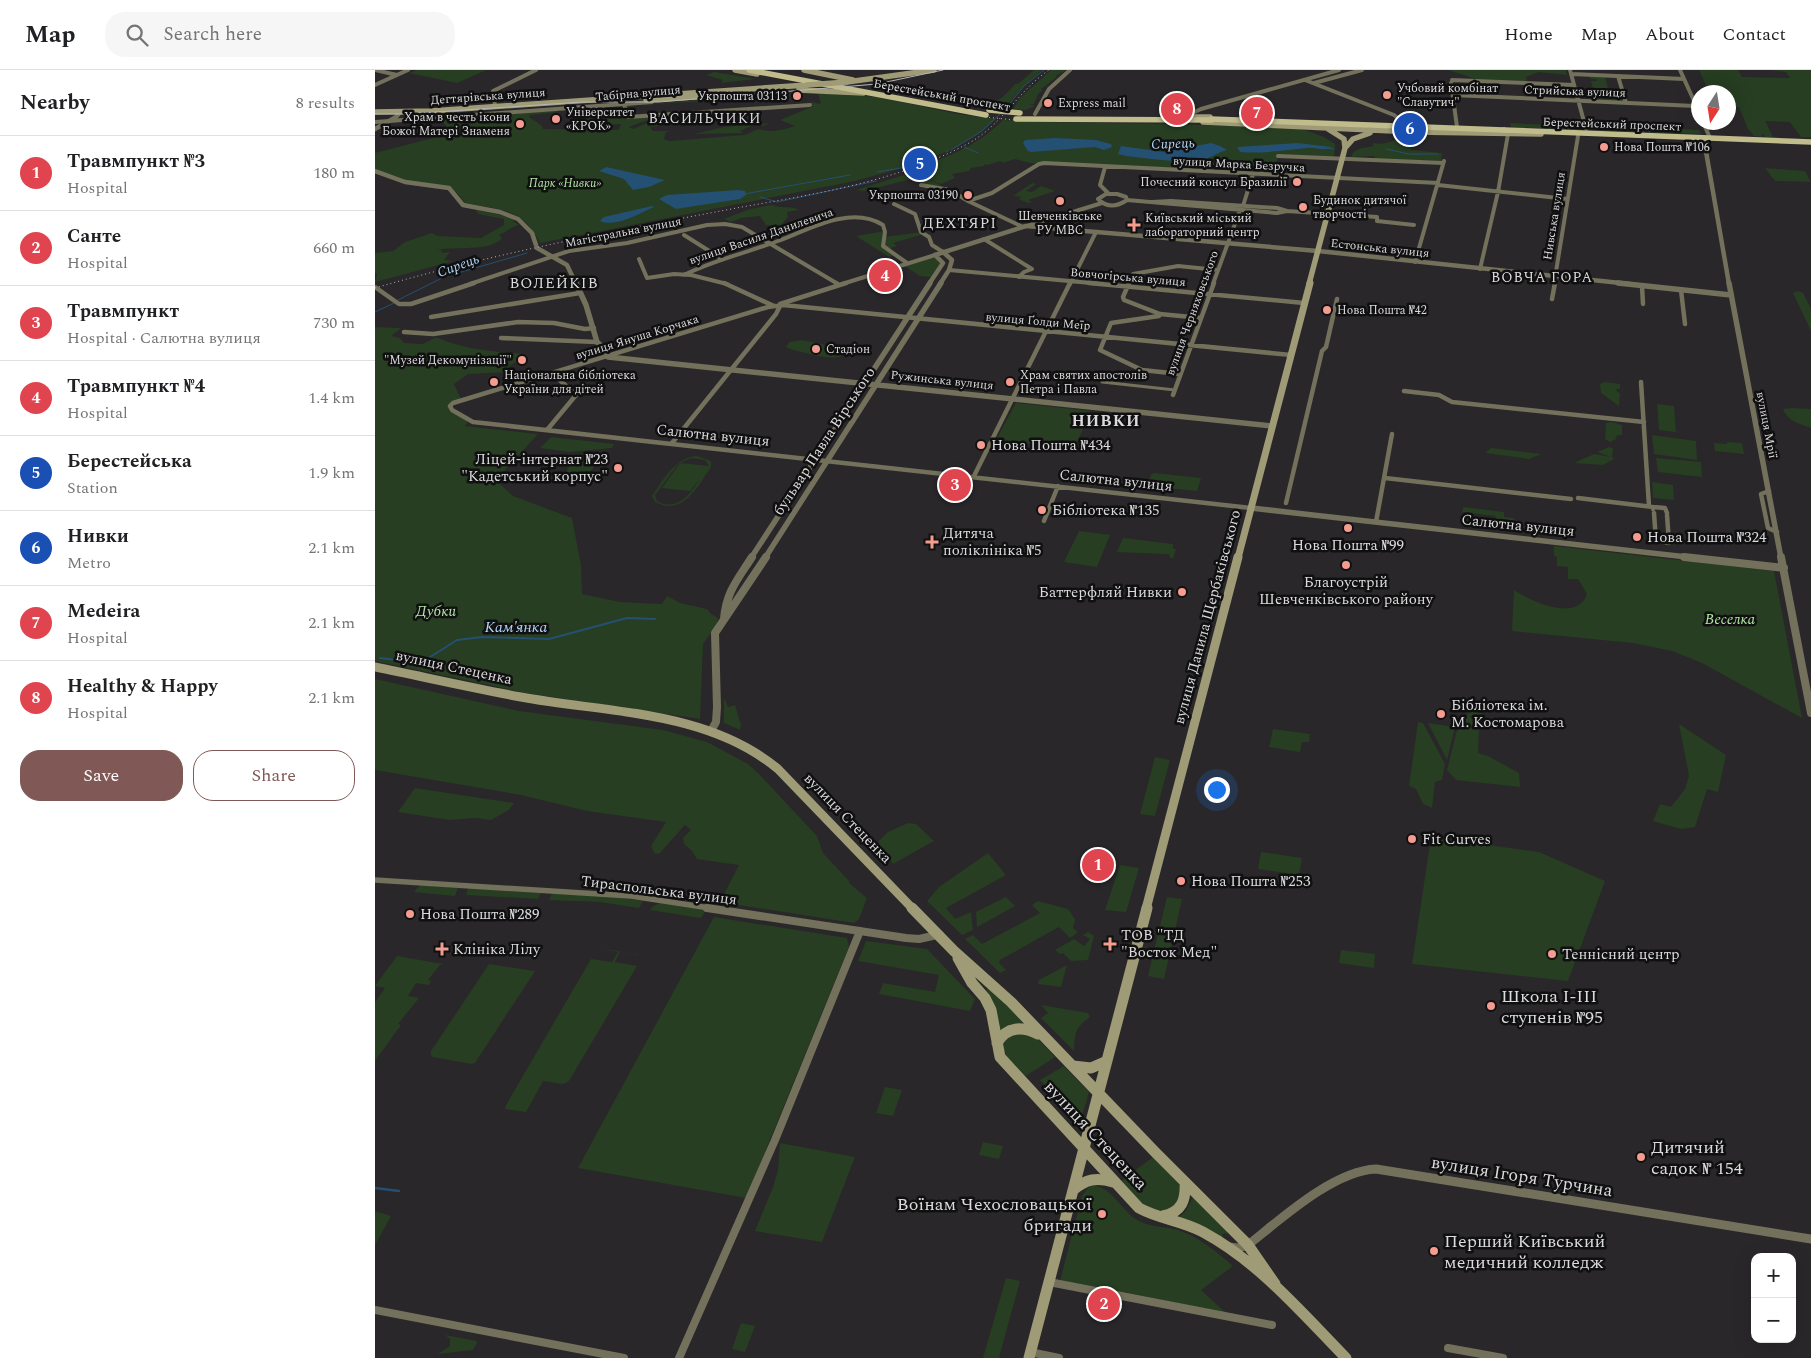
<!DOCTYPE html>
<html lang="en">
<head>
<meta charset="utf-8">
<style>
	:root { --surface:#fff; --page:#f6f6f6; --text:#202124; --muted:#757577; --line:#e0e0e0; --accent:#805855 }
	body { margin:0; font-family:Spectral,serif; background:var(--page); color:var(--text) }
	.controls { position:absolute; right:15px; bottom:15px; display:grid; overflow:hidden; border-radius:10px; box-shadow:0 5px 20px #0002 }
	.controls button { width:45px; height:45px; display:grid; place-items:center; padding:0; border:0; border-bottom:1px solid var(--line); background:var(--surface); color:var(--text); font:25px sans-serif }
	.compass { position:absolute; left:1316px; top:15px; width:45px; height:45px; border-radius:50%; background:var(--surface); box-shadow:0 5px 20px #0002; rotate:192deg }
	.you { position:absolute; left:841px; top:719px; width:18px; height:18px; margin:-12px; border:4px solid #fff; border-radius:50%; background:#1a73e8; box-shadow:0 0 0 8px #1a73e833 }
	.badge { display:grid; place-items:center; width:32px; height:32px; border-radius:50%; background:var(--accent); color:#fff; font-size:16px; font-weight:700 }
	.pin { position:absolute; translate:-50% -50%; border:2px solid #fff; box-shadow:0 1px 5px #0006 }
	.list { margin:0; padding:0; list-style:none }
	h2 { display:flex; justify-content:space-between; align-items:center; height:65px; margin:0; padding:0 20px; font-size:21px }
	h2 small { font-size:16px; font-weight:400; color:var(--muted) }
	.list li { display:grid; grid-template-columns:32px 1fr auto; gap:15px; align-items:center; box-sizing:border-box; height:75px; padding:0 20px; border-top:1px solid var(--line) }
	.list b { display:block; font-size:19px; white-space:nowrap }
	.list p { margin:0; font-size:16px; white-space:nowrap; color:var(--muted) }
	.list em { font-size:16px; font-style:normal; color:var(--muted) }
	.actions { display:flex; gap:10px; padding:15px 20px }
	.actions a { flex:1; padding:11px 0; border:1px solid var(--accent); border-radius:20px; text-align:center; font-size:18px; color:var(--accent) }
	.actions .main { background:var(--accent); color:#fff }
	.icon { flex:none; width:28px; height:28px; fill:none; stroke:currentColor; stroke-width:2; stroke-linecap:round; stroke-linejoin:round }
	.map { position:relative; flex:none; width:1436px; height:1288px; overflow:hidden }
	header { display:flex; align-items:center; gap:30px; box-sizing:border-box; height:70px; padding:0 25px; background:var(--surface); border-bottom:1px solid var(--line) }
	header strong { font-size:24px }
	nav { display:flex; gap:28px; margin-inline-start:auto; font-size:18px }
	.search { width:350px; height:45px; background:var(--page); display:flex; align-items:center; gap:12px; box-sizing:border-box; padding:0 18px; border-radius:20px; color:var(--muted); font-size:19px }
	main { display:flex }
	aside { flex:1; background:var(--surface) }
	.map>svg:first-child { display:block }
</style>
</head>
<body>
<header>
<strong>Map</strong>
<div class="search"><svg class="icon" aria-label="search" viewBox="0 0 24 24"><circle cx="10" cy="10" r="6"/><path d="M15 15l6 6"/></svg>Search here</div>
<nav><a>Home</a><a>Map</a><a>About</a><a>Contact</a></nav>
</header>
<main>
<aside>
<h2>Nearby<small>8 results</small></h2>
<ul class="list">
<li><span class="badge" style="background:#e0444e">1</span><div><b>Травмпункт №3</b><p>Hospital</p></div><em>180 m</em></li>
<li><span class="badge" style="background:#e0444e">2</span><div><b>Санте</b><p>Hospital</p></div><em>660 m</em></li>
<li><span class="badge" style="background:#e0444e">3</span><div><b>Травмпункт</b><p>Hospital · Салютна вулиця</p></div><em>730 m</em></li>
<li><span class="badge" style="background:#e0444e">4</span><div><b>Травмпункт №4</b><p>Hospital</p></div><em>1.4 km</em></li>
<li><span class="badge" style="background:#1a4fb4">5</span><div><b>Берестейська</b><p>Station</p></div><em>1.9 km</em></li>
<li><span class="badge" style="background:#1a4fb4">6</span><div><b>Нивки</b><p>Metro</p></div><em>2.1 km</em></li>
<li><span class="badge" style="background:#e0444e">7</span><div><b>Medeira</b><p>Hospital</p></div><em>2.1 km</em></li>
<li><span class="badge" style="background:#e0444e">8</span><div><b>Healthy &amp; Happy</b><p>Hospital</p></div><em>2.1 km</em></li>
</ul>
<div class="actions"><a class="main">Save</a><a>Share</a></div>
</aside>
<div class="map">
<svg width="1436" height="1288" viewBox="0 0 1436 1288">
	<rect width="100%" height="100%" fill="#292729"/>
	<path fill="#273e22" fill-rule="evenodd" d="M42,0H111L82,13L34,3Z
		M659,0H667L649,16L629,38L602,35C626,30 623,33 640,14H643Z
		M676,0H691L681,6L682,7L666,19L667,21L663,24L659,34H653L659,35L658,37L651,40L638,39L645,28Z
		M1073,0H1191L1192,5L1164,2L1151,7L1152,11L1101,9Z
		M1324,0H1363L1367,7L1415,8L1411,2L1395,0H1436V67H1426L1415,52L1390,51L1398,67H1390L1388,64H1387V67L1379,66L1373,59L1364,37H1354V22H1334Z
		M339,2L381,9L346,13L348,10L331,5Z
		M1214,6L1230,7L1236,29L1249,30V32L1221,31L1216,11H1222L1221,9H1215Z
		M443,23L502,27L583,44L621,49C584,85 528,98 480,111L165,173C148,137 125,140 90,133C75,108 59,117 34,112C23,109 11,104 0,100V83L78,63L65,49L130,44L139,48L134,44L182,40V42L155,45L154,47L167,56L168,59L244,60L246,54L202,56L204,48L247,45L248,43H251V48H254L251,35H258L260,36L254,37L256,46L269,45V43L272,45L295,42V44C281,47 269,51 254,57L258,59L275,52L276,53L272,56C286,52 298,51 313,47L312,44L362,41L342,51L335,49H343L344,44L318,46L315,47L316,48L302,51V54L275,57L278,61H296L291,62L289,69L294,71L370,65L383,59C397,63 407,60 420,56L405,50L439,36H436V32L446,34Z
		M385,25L382,28L263,35Z
		M628,50L665,52L803,54L927,59L949,67L960,74L959,88L903,86L899,104L655,93L640,89L628,93L625,91L613,95L610,94L609,96L596,98L594,101L577,104L580,108L566,114L546,107L566,115L564,116L545,114L549,110L540,108L489,121L481,120L532,104L529,102C564,91 602,77 628,50Z
		M395,53L388,56L381,54L365,61L369,63L319,64L349,57Z
		M1135,53L1200,56H1205L1204,60L1136,57Z
		M1268,54H1284L1286,58L1324,60L1326,64L1214,60V58H1219V56L1269,58Z
		M1029,65L1052,66V70H1036V80L1067,83L1066,91L1000,89L999,86L976,87C980,77 990,78 999,76L997,74L999,73C1009,76 1021,70 1029,65Z
		M1390,98L1430,101L1436,112L1400,111Z
		M657,113L661,114L651,121L657,122L666,116L680,121L653,130L657,132L654,133L643,129L647,127L638,126Z
		M397,135C407,139 415,135 424,140L412,142L413,147L406,155H391L385,146L366,148L356,152L349,149L375,139Z
		M101,140L140,148L138,151L144,155C135,157 132,162 124,165L127,168C116,182 80,176 61,180H66L67,183L75,182L69,190L79,191L0,212L2,204L0,203V183L18,181L30,172L57,163L62,166L106,168L129,155V149L103,144Z
		M510,161V167L547,162L549,164L518,173L522,176L512,179L519,185L514,187L481,166Z
		M556,187H562L566,192L556,207L545,206L530,196Z
		M1423,221L1428,223L1436,239V261L1418,223Z
		M0,257L26,258L16,266L25,268L29,273L48,274L61,267C89,280 118,281 148,284L149,288L134,296L136,299L135,302L93,304L79,314L86,329L74,335V341L93,351L90,356L163,364L118,413L125,414L138,426L197,448L206,495L207,524L245,532L287,534L292,526L305,533L332,539L336,544L343,548L341,556L328,574L325,649L151,623L0,591Z
		M427,270L465,278L471,283C462,294 428,282 415,279L411,277L414,272Z
		M1230,312L1245,314V319H1241L1242,322L1245,323L1244,336L1226,323L1225,314Z
		M641,333L716,341L699,379L621,370Z
		M1282,334L1299,336L1301,362L1284,360Z
		M1418,338L1436,339V358C1425,354 1412,351 1408,339Z
		M1237,352L1247,355V365H1242L1241,369L1235,372L1230,369L1231,353Z
		M1277,365L1321,371L1322,390L1279,384Z
		M176,367L239,374L237,378L194,382L165,378Z
		M1352,372L1367,373L1369,384L1340,381L1339,373L1352,374Z
		M1234,377L1238,378L1237,387L1239,389L1228,395L1199,393L1219,384L1236,387L1222,382Z
		M1116,378L1167,384L1154,389L1110,383Z
		M230,382L211,407L189,405L194,397L187,395L195,385Z
		M322,386L336,391V397C323,416 308,447 280,432L277,426C289,409 299,388 322,386ZM316,388L330,390L334,396L305,393L287,418L315,421L324,410C315,425 301,442 282,431L280,425L303,394Z
		M1281,388L1326,392L1327,407L1283,402Z
		M780,403L826,408L822,421L773,416L776,404Z
		M1277,412L1298,415L1299,430L1278,428Z
		M1088,437L1129,442V447L1138,448L1141,451L1121,449L1120,446L1087,442Z
		M704,461L735,465L722,497L689,492Z
		M748,468L798,474V479H801L798,488H795V485L791,484L742,482Z
		M1179,476L1399,501L1427,648L1327,593L1297,581L1258,573L1137,561L1139,520C1155,531 1202,553 1212,524L1203,509H1193V497L1182,496V487L1179,486Z
		M0,609L144,641L288,660L332,672L373,694L384,704L442,766L448,783L474,811V813L492,828L484,849L479,853L345,832L364,795L322,789L317,781L309,774L308,768L316,760L310,755L284,784L279,783L276,776L291,752L212,741L146,725L0,700Z
		M349,628L353,637L360,635L366,655L365,660L349,653Z
		M1095,641L1107,643L1106,659H1104L1103,683L1113,686L1144,703L1145,717L1081,710L1072,700L1083,656Z
		M1043,652L1048,653L1070,694L1067,710L1060,712L1057,738L1048,734L1041,719L1034,716Z
		M1053,653L1080,657L1072,690Z
		M1304,654L1351,685L1343,722L1332,719L1320,757L1306,759L1278,751L1285,734L1296,737L1310,719L1314,706Z
		M898,659L935,664L934,672H927L925,682L894,677Z
		M780,687L795,690L780,746L765,744Z
		M40,718L139,733L134,740L116,750L100,748L75,750L23,742Z
		M533,753L541,754L559,771L518,794L504,776V771L513,762Z
		M1056,767L1164,782L1230,811L1193,911L1037,894Z
		M886,782L927,788L924,805L883,799Z
		M613,783L631,805L571,838L580,849L596,842L598,860L587,865L552,831L564,817Z
		M745,795L764,798L751,842L730,840Z
		M45,815L83,818L80,826L39,822Z
		M93,818L166,823L163,829L91,825Z
		M177,823L234,826L268,831L264,838L225,832L174,830Z
		M631,827L640,836L602,857L601,842Z
		M792,827L807,829L789,909L773,906Z
		M663,831L693,839L700,849L698,858L703,862L695,868L684,857L625,890L624,893L631,900L625,903L590,869L598,865L607,874L665,843L657,835Z
		M285,833L331,840L326,848L275,840L277,837Z
		M339,847L472,868L474,877L371,1128L203,1098Z
		M713,862L719,866L713,890L696,891L688,883L685,884L680,880L699,869L709,876L715,869L708,865Z
		M491,871L552,879L600,929L595,941L504,924L508,913L560,922L564,905L483,891Z
		M223,878L267,885L245,882L240,892L262,896L194,1011L188,1014L168,1011L151,1042L130,1039L131,1035L216,889L237,892L243,882Z
		M966,880L1000,884L999,898L964,893Z
		M22,886L68,894L64,896L53,910L56,911L54,915L41,913L33,926L44,928L23,954L26,955L0,991V932L10,918L0,916Z
		M114,894L160,901L100,993L96,994L58,987L56,985V981Z
		M692,895L686,917L663,914L664,910Z
		M613,918L651,952L637,954L625,961L611,921Z
		M666,935L713,943L715,947C700,958 700,962 699,981L666,948L673,943Z
		M642,963L661,967L680,987L651,1006C638,993 612,975 642,963Z
		M689,996L714,1022L705,1053L665,1010Z
		M510,1017L527,1020L518,1046L501,1043Z
		M608,1072L628,1076L624,1089L604,1085Z
		M405,1073L480,1087L447,1172L380,1161L398,1117L403,1100Z
		M778,1087L803,1113L805,1118L802,1134L790,1142L773,1139L745,1112Z
		M717,1116C735,1114 747,1141 762,1150C774,1157 789,1156 803,1160C824,1167 842,1182 858,1196L826,1220L851,1243L749,1222L745,1228L684,1215L707,1126L713,1118Z
		M818,1127L852,1161V1165L850,1163L847,1165L848,1168L846,1167L804,1147L811,1141Z
		M0,1141L16,1146L0,1175Z
		M631,1208L645,1211L624,1288H608Z
		M366,1253L380,1256L370,1282L357,1279Z
		M70,1265L102,1271V1273L98,1280L63,1284L75,1276V1269Z"/>
	<path fill="#245073" d="M680,68L721,70L736,74L737,77L729,80L720,77L656,82L653,81L648,73L650,70Z
		M836,73L845,76L852,80C843,82 838,87 830,89C813,95 771,88 751,86L743,84L746,76L789,82Z
		M923,73L956,77C948,82 941,77 932,78C910,80 888,84 865,82L862,77Z
		M231,97L290,110L274,117L258,120L249,109L224,101Z
		M363,120L370,121L371,125L365,129L301,139L284,129L292,125Z
		M277,136L279,137C265,143 241,158 225,151L229,147Z"/>
	<g fill="none" stroke-linecap="round" stroke-linejoin="round">
		<path stroke="#245073" stroke-width="1" d="M630,39L649,16L669,0
			M589,77L603,83
			M951,78L959,79
			M1011,79L1034,84H1063
			M576,80L607,61L627,42
			M571,82L574,80
			M502,102L526,98L560,86
			M369,124L475,105
			M385,127L402,132L501,111
			M23,230L69,207L152,183
			M0,242L19,233"/>
		<path stroke="#245073" stroke-width="2" d="M5,588L31,591L52,589L82,570L107,567L174,569L252,548L280,549"/>
		<path stroke="#245073" stroke-width="2.5" d="M0,1118L24,1121"/>
		<path stroke="#73715b" stroke-width="3" d="M727,312L800,320"/>
		<path stroke="#73715b" stroke-width="4" d="M0,0L22,5
			M1195,0L1211,59
			M1305,0L1324,42
			M1197,4L1309,9
			M1243,6L1251,33
			M930,10L1019,45L1024,49L1025,54
			M1077,10L1199,15
			M939,13L987,0
			M1076,13L1082,57
			M0,15L33,0
			M1078,25L1320,36
			M249,34L253,47L435,35
			M120,36L118,21L161,0
			M660,44L674,19L695,0
			M809,47L826,39L964,0
			M0,52L277,32
			M1328,52L1335,68
			M903,86L1068,93
			M730,97L725,115L734,124
			M546,115L575,120L593,131L648,157
			M1063,115L1192,129
			M731,124H742L751,127L752,130C742,137 732,138 723,129Z
			M752,130L902,143L912,141
			M593,131L617,123L664,94L669,93L1063,113
			M777,132L796,131L902,138L912,141L1002,147V151L1039,155
			M519,134L540,144L546,162L554,167L557,175L568,182
			M868,136L878,104
			M652,156L727,133
			M309,165L347,189
			M609,169L657,199L649,202L644,207
			M264,189L272,208L299,204L316,205L352,214
			M1040,192L1069,91
			M1105,199L1123,122L1133,64
			M574,200L727,214
			M309,205C339,190 371,183 403,171C423,164 442,153 464,149C479,146 495,147 508,155L510,162L508,176L532,193
			M95,214L194,181L252,173L332,155L350,154L367,157L463,214
			M467,214L560,185
			M695,214L721,162
			M754,214L758,204L803,196L843,200
			M838,214L865,140
			M1179,214L1203,66"/>
		<path stroke="#73715b" stroke-width="4.5" d="M349,213L399,236
			M461,213L464,215
			M714,213L929,233
			M754,213L748,227L749,230L785,244L826,248
			M1267,216L1268,234
			M0,217L24,234H36L99,213
			M1306,220L1310,254
			M1177,229L1180,213
			M408,233V235L393,237L78,333L75,336L77,340L98,352L876,438
			M405,234L471,213
			M408,235L916,285
			M785,244L784,246L736,253L725,280L767,300L805,304
			M56,247L205,223
			M29,262L58,264L143,252L179,253L210,259L219,258
			M126,268L222,272
			M1266,312L1274,436
			M1029,321L1064,325L1077,332L1269,352
			M798,325L839,213
			M172,360L201,325L178,304
			M297,373L401,244L405,236
			M599,406L695,213
			M1010,408L1196,429
			M1394,421L1386,424L1393,458L1402,462
			M1203,428L1278,437
			M911,433L947,281L951,277L962,229
			M1278,439V437L1290,438L1292,443
			M1279,443L1281,471L1294,473L1292,445
			M669,451L683,416
			M1001,452L1017,364"/>
		<path stroke="#73715b" stroke-width="5.5" d="M0,810L256,826L341,839"/>
		<path stroke="#73715b" stroke-width="8" d="M332,838L531,868L544,869L562,865
			M674,1212L897,1255
			M0,1240L249,1288
			M1073,1278L1128,1288
			M655,1282L684,1288
			M304,1288L400,1070L485,861"/>
		<path stroke="#73715b" stroke-width="4.5" d="M0,59L21,47L25,42
			M1329,70L1354,214
			M0,101L30,112L74,118L88,135L125,142L143,149L157,163L161,175
			M162,178L192,195L201,214
			M560,185L651,156L943,181L1255,214
			M554,214L568,193L560,185
			M565,214L574,200L577,190L568,182"/>
		<path stroke="#73715b" stroke-width="5.5" d="M201,213L211,235L222,272L229,278L233,287L898,356
			M1243,213L1356,225
			M1354,213L1406,488
			M876,438L1321,488
			M376,488L555,213
			M390,488L566,213"/>
		<path stroke="#73715b" stroke-width="8" d="M1309,487L1409,498
			M1406,487L1436,643
			M349,549C351,522 363,509 377,487
			M336,661L341,652L342,637L340,563L391,487"/>
		<path stroke="#73715b" stroke-width="9" d="M854,1177L863,1178L873,1175C906,1149 958,1101 1001,1099L1436,1169"/>
		<path stroke="#9e9b76" stroke-width="5.5" d="M360,0L382,4
			M429,0L478,10
			M472,12L559,0
			M424,20L488,23
			M271,30L368,24
			M0,42L56,41L432,15
			M792,47H835
			M828,52L1039,62L1166,64
			M970,78L978,69L995,63
			M934,214L970,78L969,69L953,59"/>
		<path stroke="#9e9b76" stroke-width="7" d="M863,488L935,213"/>
		<path stroke="#9e9b76" stroke-width="9" d="M0,597C49,607 97,618 146,627C232,643 332,640 403,699L538,839
			M771,839L863,487"/>
		<path stroke="#9e9b76" stroke-width="11" d="M537,838L579,881L636,932L781,1083L873,1175L900,1214
			M583,888L597,913L610,928L616,940L625,987L764,1138C784,1149 808,1151 828,1162C884,1192 927,1243 971,1288
			M622,973C632,956 647,956 663,964
			M698,996L716,998L732,991
			M698,1120C711,1109 722,1107 738,1112
			M788,1146C807,1142 811,1130 810,1112
			M654,1288L772,838"/>
		<path stroke="#c0bc8c" stroke-width="5.5" d="M374,0L611,45
			M641,49L837,50
			M1129,60L1436,72"/>
		<path stroke="#b6b5b7" stroke-width="1" d="M0,44H32L207,32H284L502,14L568,0"/>
		<path stroke="#b6b5b7" stroke-width="1" stroke-dasharray="1 3" stroke-linecap="butt" d="M610,47L640,50
			M0,218C110,186 223,164 335,143C422,126 515,116 594,73C627,55 643,21 674,0"/>
		<path stroke="#9e9b76" stroke-width="5.5" d="M432,15L472,12"/>
		<path stroke="#c0bc8c" stroke-width="5.5" d="M614,40L645,43
			M836,49L1129,60"/>
	</g>
	<g fill="#f59c90" stroke="#111011" stroke-width="2">
		<circle cx="1012" cy="25" r="5"/>
		<circle cx="422" cy="26" r="5"/>
		<circle cx="673" cy="33" r="5"/>
		<circle cx="181" cy="49" r="5"/>
		<circle cx="145" cy="54" r="5"/>
		<circle cx="1229" cy="77" r="5"/>
		<circle cx="922" cy="112" r="5"/>
		<circle cx="593" cy="125" r="5"/>
		<circle cx="685" cy="131" r="5"/>
		<circle cx="928" cy="137" r="5"/>
		<path d="M756.5 147.5h5v5h5v5h-5v5h-5v-5h-5v-5h5z"/>
		<circle cx="952" cy="240" r="5"/>
		<circle cx="441" cy="279" r="5"/>
		<circle cx="147" cy="290" r="5"/>
		<circle cx="119" cy="312" r="5"/>
		<circle cx="635" cy="312" r="5"/>
		<circle cx="606" cy="375" r="5"/>
		<circle cx="243" cy="398" r="5"/>
		<circle cx="667" cy="440" r="5"/>
		<circle cx="973" cy="458" r="5"/>
		<circle cx="1262" cy="467" r="5"/>
		<path d="M554.5 464.5h5v5h5v5h-5v5h-5v-5h-5v-5h5z"/>
		<circle cx="971" cy="495" r="5"/>
		<circle cx="807" cy="522" r="5"/>
		<circle cx="1066" cy="644" r="5"/>
		<circle cx="1037" cy="769" r="5"/>
		<circle cx="806" cy="811" r="5"/>
		<circle cx="35" cy="844" r="5"/>
		<path d="M732.5 866.5h5v5h5v5h-5v5h-5v-5h-5v-5h5z"/>
		<path d="M64.5 871.5h5v5h5v5h-5v5h-5v-5h-5v-5h5z"/>
		<circle cx="1177" cy="884" r="5"/>
		<circle cx="1116" cy="936" r="5"/>
		<circle cx="1266" cy="1087" r="5"/>
		<circle cx="727" cy="1144" r="5"/>
		<circle cx="1059" cy="1181" r="5"/>
	</g>
	<g text-anchor="middle" stroke-width="5" stroke-linejoin="round" paint-order="stroke">
		<g font-size="12" fill="#dbdadc" stroke="#111011" text-anchor="start">
			<text x="1022" y="22">Учбовий комбінат<tspan x="1022" dy="14">"Славутич"</tspan></text>
			<text x="412" y="30" text-anchor="end">Укрпошта 03113</text>
			<text x="683" y="37">Express mail</text>
			<text x="191" y="46">Університет<tspan x="191" dy="14">«КРОК»</tspan></text>
			<text x="135" y="51" text-anchor="end">Храм в честь ікони<tspan x="135" dy="14">Божої Матері Знаменя</tspan></text>
			<text x="1239" y="81">Нова Пошта №106</text>
			<text x="912" y="116" text-anchor="end">Почесний консул Бразилії</text>
			<text x="583" y="129" text-anchor="end">Укрпошта 03190</text>
			<text x="938" y="134">Будинок дитячої<tspan x="938" dy="14">творчості</tspan></text>
			<text x="685" y="150" text-anchor="middle">Шевченківське<tspan x="685" dy="14">РУ МВС</tspan></text>
			<text x="770" y="152">Київський міський<tspan x="770" dy="14">лабораторний центр</tspan></text>
			<text x="962" y="244">Нова Пошта №42</text>
			<text x="451" y="283">Стадіон</text>
			<text x="137" y="294" text-anchor="end">"Музей Декомунізації"</text>
			<text x="129" y="309">Національна бібліотека<tspan x="129" dy="14">України для дітей</tspan></text>
			<text x="645" y="309">Храм святих апостолів<tspan x="645" dy="14">Петра і Павла</tspan></text>
		</g>
		<g font-size="12" fill="#dbdadc" stroke="#111011">
			<text transform="translate(1200 21) rotate(2)" y="4">Стрийська вулиця</text>
			<text transform="translate(263 23) rotate(-5)" y="4">Табірна вулиця</text>
			<text transform="translate(567 25) rotate(10)" y="4">Берестейський проспект</text>
			<text transform="translate(113 26) rotate(-4)" y="4">Дегтярівська вулиця</text>
			<text transform="translate(1237 54) rotate(2)" y="4">Берестейський проспект</text>
			<text transform="translate(864 94) rotate(3)" y="4">вулиця Марка Безручка</text>
			<text transform="translate(1179 146) rotate(-81)" y="4">Нивська вулиця</text>
			<text transform="translate(248 162) rotate(-11)" y="4">Магістральна вулиця</text>
			<text transform="translate(386 166) rotate(-19)" y="4">вулиця Василя Данилевича</text>
			<text transform="translate(1005 178) rotate(6)" y="4">Естонська вулиця</text>
			<text transform="translate(753 207) rotate(5)" y="4">Вовчогірська вулиця</text>
			<text transform="translate(817 243) rotate(-70)" y="4">вулиця Черняховського</text>
			<text transform="translate(663 251) rotate(5)" y="4">вулиця Ґолди Меїр</text>
			<text transform="translate(262 267) rotate(-17)" y="4">вулиця Януша Корчака</text>
			<text transform="translate(567 310) rotate(6)" y="4">Ружинська вулиця</text>
			<text transform="translate(1392 355) rotate(79)" y="4">вулиця Мрії</text>
		</g>
		<g font-size="12" font-style="italic" fill="#b1e7a4" stroke="#111011">
			<text x="190" y="117">Парк «Нивки»</text>
		</g>
		<g font-size="14" letter-spacing="1" fill="#dbdadc" stroke="#111011">
			<text x="330" y="53">ВАСИЛЬЧИКИ</text>
			<text x="1167" y="212">ВОВЧА ГОРА</text>
		</g>
		<g font-size="14" font-style="italic" fill="#afd6f8" stroke="#111011">
			<text transform="translate(798 73) rotate(-2)" y="5">Сирець</text>
			<text transform="translate(83 195) rotate(-20)" y="5">Сирець</text>
		</g>
		<g font-size="15" letter-spacing="1" fill="#dbdadc" stroke="#111011">
			<text x="585" y="158">ДЕХТЯРІ</text>
			<text x="179" y="218">ВОЛЕЙКІВ</text>
		</g>
		<g font-size="15" fill="#dbdadc" stroke="#111011">
			<text transform="translate(338 365) rotate(6)" y="5">Салютна вулиця</text>
			<text transform="translate(449 371) rotate(-57)" y="5">бульвар Павла Вірського</text>
			<text transform="translate(741 410) rotate(6)" y="5">Салютна вулиця</text>
			<text transform="translate(1143 455) rotate(6)" y="5">Салютна вулиця</text>
			<text transform="translate(832 547) rotate(-75)" y="5">вулиця Данила Щербаківського</text>
			<text transform="translate(79 597) rotate(12)" y="5">вулиця Стеценка</text>
			<text transform="translate(473 748) rotate(46)" y="5">вулиця Стеценка</text>
			<text transform="translate(284 820) rotate(7)" y="5">Тираспольська вулиця</text>
		</g>
		<g font-size="15" fill="#dbdadc" stroke="#111011" text-anchor="start">
			<text x="616" y="380">Нова Пошта №434</text>
			<text x="233" y="394" text-anchor="end">Ліцей-інтернат №23<tspan x="233" dy="17">"Кадетський корпус"</tspan></text>
			<text x="677" y="445">Бібліотека №135</text>
			<text x="568" y="468">Дитяча<tspan x="568" dy="17">поліклініка №5</tspan></text>
			<text x="1272" y="472">Нова Пошта №324</text>
			<text x="973" y="480" text-anchor="middle">Нова Пошта №99</text>
			<text x="971" y="517" text-anchor="middle">Благоустрій<tspan x="971" dy="17">Шевченківського району</tspan></text>
			<text x="797" y="527" text-anchor="end">Баттерфляй Нивки</text>
			<text x="1076" y="640">Бібліотека ім.<tspan x="1076" dy="17">М. Костомарова</tspan></text>
			<text x="1047" y="774">Fit Curves</text>
			<text x="816" y="816">Нова Пошта №253</text>
			<text x="45" y="849">Нова Пошта №289</text>
			<text x="746" y="870">ТОВ "ТД<tspan x="746" dy="17">"Восток Мед"</tspan></text>
			<text x="78" y="884">Клініка Лілу</text>
			<text x="1187" y="889">Теннісний центр</text>
		</g>
		<g font-size="15" font-style="italic" fill="#b1e7a4" stroke="#111011">
			<text x="61" y="546">Дубки</text>
			<text x="1355" y="554">Веселка</text>
		</g>
		<g font-size="16" font-weight="bold" letter-spacing="1" fill="#dbdadc" stroke="#111011">
			<text x="731" y="356">НИВКИ</text>
		</g>
		<g font-size="16" font-style="italic" fill="#afd6f8" stroke="#111011">
			<text x="141" y="562">Кам'янка</text>
		</g>
		<g font-size="18" fill="#dbdadc" stroke="#111011" text-anchor="start">
			<text x="1126" y="932">Школа І-ІІІ<tspan x="1126" dy="21">ступенів №95</tspan></text>
			<text x="1276" y="1083">Дитячий<tspan x="1276" dy="21">садок № 154</tspan></text>
			<text x="717" y="1140" text-anchor="end">Воїнам Чехословацької<tspan x="717" dy="21">бригади</tspan></text>
			<text x="1069" y="1177">Перший Київський<tspan x="1069" dy="21">медичний колледж</tspan></text>
		</g>
		<g font-size="18" fill="#dbdadc" stroke="#111011">
			<text transform="translate(721 1065) rotate(47)" y="6">вулиця Стеценка</text>
			<text transform="translate(1147 1106) rotate(9)" y="6">вулиця Ігоря Турчина</text>
		</g>
	</g>
</svg>
<div class="controls">
<button>+</button>
<button>−</button>
</div>
<svg class="compass" viewBox="-18 -18 36 36"><path d="M0-13l5 13h-10z" fill="#e53935"/><path d="M0 13l5-13h-10z" fill="#757577"/></svg>
<div class="you"></div>
<div class="pin badge" style="left:723px;top:795px;background:#e0444e">1</div>
<div class="pin badge" style="left:729px;top:1234px;background:#e0444e">2</div>
<div class="pin badge" style="left:580px;top:415px;background:#e0444e">3</div>
<div class="pin badge" style="left:510px;top:206px;background:#e0444e">4</div>
<div class="pin badge" style="left:545px;top:94px;background:#1a4fb4">5</div>
<div class="pin badge" style="left:1035px;top:59px;background:#1a4fb4">6</div>
<div class="pin badge" style="left:882px;top:43px;background:#e0444e">7</div>
<div class="pin badge" style="left:802px;top:39px;background:#e0444e">8</div>
</div>
</main>
</body>
</html>
